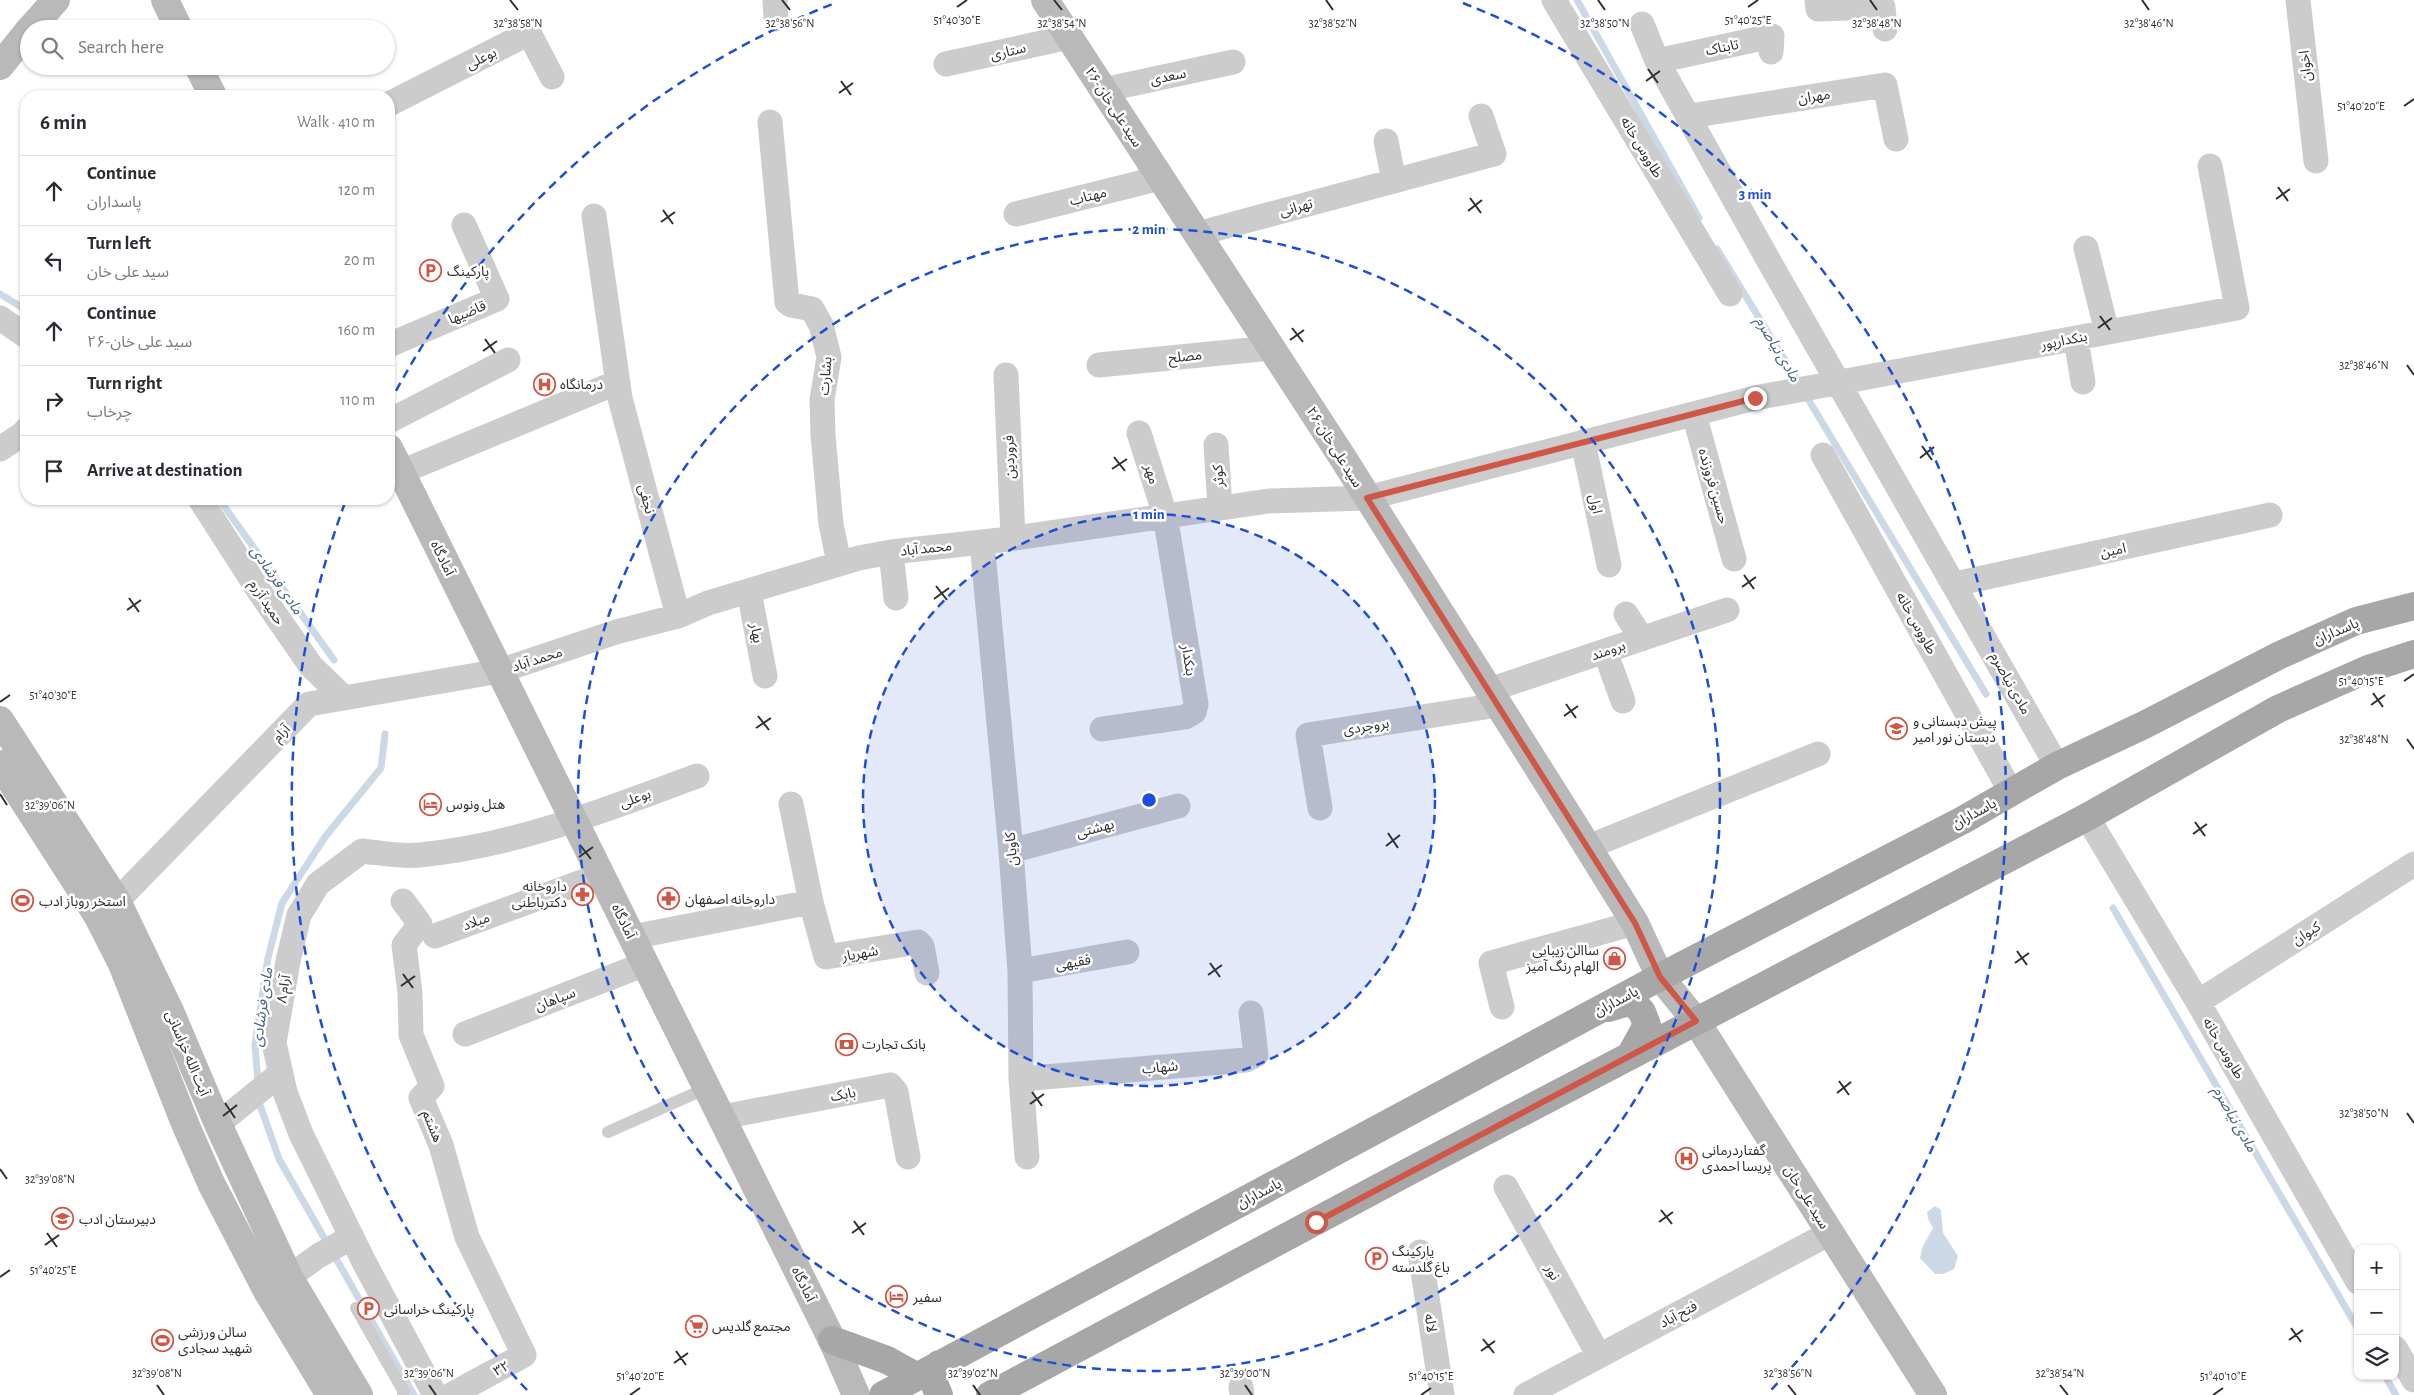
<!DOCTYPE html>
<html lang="en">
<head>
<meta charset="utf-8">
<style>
	:root { --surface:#fff; --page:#f2f2f3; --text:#2b2b33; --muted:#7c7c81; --line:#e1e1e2 }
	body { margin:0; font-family:"Alegreya Sans","Noto Sans Arabic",sans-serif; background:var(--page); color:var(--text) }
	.controls { position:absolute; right:15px; bottom:15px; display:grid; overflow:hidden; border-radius:10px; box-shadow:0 1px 4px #0004 }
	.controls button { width:45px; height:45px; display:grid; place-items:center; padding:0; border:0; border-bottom:1px solid var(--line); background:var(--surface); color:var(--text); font:25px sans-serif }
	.stop { position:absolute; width:15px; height:15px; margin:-11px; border:4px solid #cf5747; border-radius:50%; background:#fff }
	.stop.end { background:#cf5747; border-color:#fff; box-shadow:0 1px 5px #0008 }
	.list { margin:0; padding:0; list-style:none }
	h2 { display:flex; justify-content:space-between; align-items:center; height:65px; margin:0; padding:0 20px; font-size:21px }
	h2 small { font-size:16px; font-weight:400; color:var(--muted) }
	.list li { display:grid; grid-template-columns:32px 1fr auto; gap:15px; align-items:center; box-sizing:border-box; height:70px; padding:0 20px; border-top:1px solid var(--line) }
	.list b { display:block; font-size:19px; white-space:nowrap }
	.list p { margin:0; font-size:16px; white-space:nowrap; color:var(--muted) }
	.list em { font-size:16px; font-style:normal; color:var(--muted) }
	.icon { flex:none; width:28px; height:28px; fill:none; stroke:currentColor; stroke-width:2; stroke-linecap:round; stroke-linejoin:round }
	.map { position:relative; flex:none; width:2414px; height:1395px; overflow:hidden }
	.search { position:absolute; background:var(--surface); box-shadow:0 1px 4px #0004; left:20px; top:20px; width:375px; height:55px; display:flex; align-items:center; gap:12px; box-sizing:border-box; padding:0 18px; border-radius:28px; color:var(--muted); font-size:19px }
	.panel { position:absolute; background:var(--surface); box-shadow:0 1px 4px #0004; left:20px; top:90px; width:375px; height:415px; border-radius:20px }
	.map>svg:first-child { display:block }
</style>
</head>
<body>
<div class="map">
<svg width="2414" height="1395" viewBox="0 0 2414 1395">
	<rect width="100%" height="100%" fill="#fff"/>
	<path fill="#cdd8e7" d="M1935,1206L1941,1210L1943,1233L1958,1256L1954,1269L1943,1274H1935L1920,1258L1922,1248L1933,1228L1928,1219L1927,1212Z"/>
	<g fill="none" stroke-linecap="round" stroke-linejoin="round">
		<path stroke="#cdd8e7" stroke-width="7" d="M1577,0L1699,218
			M1717,249L1800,385
			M0,294L26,310
			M1805,394L1986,694
			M219,499L334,660
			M2113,908L2358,1329
			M258,1084L255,1045L268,958L282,903L325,837L381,768L385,734
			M259,1097L260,1105L279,1159L414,1395
			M2385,1376L2396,1395"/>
		<path stroke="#ccc" stroke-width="12" d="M608,1132L707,1088
			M356,1308L404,1392L403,1395"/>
		<path stroke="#ccc" stroke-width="25" d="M775,0L776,19
			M1554,0L1730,294
			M1817,0L1818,9L1883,7L1885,29
			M2298,0L2316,161
			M1642,24L1657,61L1770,263L2057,766
			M1657,61L1772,36L1771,52
			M946,64L1069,37
			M1103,90L1233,62
			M389,104L529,33L552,77
			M1690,116L1885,85L1896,139
			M770,122L787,302L791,305L812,309L821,325L829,357L822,400L823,435L831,524L839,563
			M1386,141L1394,181
			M1016,214L1160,178
			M594,216L620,398L678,616
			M1197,234L1494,154L1481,116
			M2086,248L2107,332
			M0,318L26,336
			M2076,339L2083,382
			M389,345L497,299L464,225
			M1099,365L1271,348
			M1006,375L1013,538
			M1694,414L1734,559
			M389,421L508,360
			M1583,442L1609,565
			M1216,445L1220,508
			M0,449L24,433L26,430
			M1823,455L2011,792
			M401,472L618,382
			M200,499L261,594L311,666L344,698
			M982,542L1011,851L1020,971L1021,1079L1027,1157
			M891,552L896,598
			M1955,584L2270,515
			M749,591L765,676
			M1626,614L1642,639
			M1605,651L1623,701
			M1489,690L1727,610
			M1102,729L1185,717L1194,712L1196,704L1165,515L1139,433
			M791,804L811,902L826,957L918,942L922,946L927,973
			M1320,808L1308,735L1498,705
			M2087,817L2198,1002L2358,1282
			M1588,847L1818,754
			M1011,851L1178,806
			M117,901L309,704L500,671L616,632L678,616L708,603L859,558L891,552L1001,540L1269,501L1367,498L1755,398L2237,308L2210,166
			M403,901L420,924L404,945L410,993L411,1035L432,1086L421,1098L441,1145L467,1237L524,1355L451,1395
			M435,936L601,875
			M632,937L811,902
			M1020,971L1127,952
			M2198,1002L2414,864
			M1502,1007L1491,963L1635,923
			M465,1034L645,964
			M1021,1079L1246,1060L1256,1055L1251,1013
			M722,1117L890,1085L896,1092L908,1157
			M218,1124L281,1073
			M1506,1187L1599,1356
			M1420,1252L1442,1395
			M289,1277L318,1256L352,1237
			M2395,1348L2414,1380
			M1241,1387L1242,1395
			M435,1395L364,1262L301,1134L285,1092L274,1043L288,961L299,915L318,884L362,851C381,853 401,857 419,855C516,846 607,809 697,776
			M1526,1395L1830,1233"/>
		<path stroke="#b9b9b9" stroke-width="28" d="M165,0L179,29
			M1045,0L1341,455L1571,820L1635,923L1660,977L1696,1021L1933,1395
			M30,29L56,0
			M0,66L29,30
			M198,66L213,96
			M389,448L832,1340L856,1395
			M0,720L117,901L170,1011L218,1124L289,1277L359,1395
			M0,764L97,915L122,964L186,1126L211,1183L267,1291L330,1395"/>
		<path stroke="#a7a7a7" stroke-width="28" d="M1608,1008L1632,1001L1642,1012L1647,1025L1631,1054
			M832,1340L887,1360L916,1376
			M883,1395L1660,977L1963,820L2057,766L2144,725L2280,655L2356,621L2414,606
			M939,1395L932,1378L939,1364
			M990,1395L1408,1172L2087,817L2278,709L2368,669L2414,654"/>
	</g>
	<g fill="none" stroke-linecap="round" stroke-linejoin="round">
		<path stroke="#cf5747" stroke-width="6" d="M1316,1222L1696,1021L1660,977L1635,923L1367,498L1755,398"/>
	</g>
	<path fill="none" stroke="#2f2f2f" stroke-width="2" d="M510,0L518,10M782,0L790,10M1054,0L1062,10M1326,0L1333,10M1598,0L1605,10M1870,0L1877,10M2142,0L2149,10M957,7L967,0M1748,7L1758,0M1648,69L1658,83M841,81L851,95M1646,81L1660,71M839,93L853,83M2404,106L2414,99M2278,187L2288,201M1470,198L1481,213M2276,199L2290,189M663,210L673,224M1468,211L1482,200M661,222L675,212M2100,316L2110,330M1292,328L1303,342M2098,328L2112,318M485,339L495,353M1290,340L1304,330M483,351L497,341M2407,365L2414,375M1922,446L1932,460M1114,457L1125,471M1920,458L1934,447M1112,469L1127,459M1744,575L1754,589M936,586L947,600M1742,587L1756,577M129,598L139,612M934,599L949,588M127,610L141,600M2404,681L2414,674M2373,693L2383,707M0,702L10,695M1566,704L1576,718M2371,705L2385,695M758,716L769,730M1564,716L1578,706M756,728L771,718M2407,739L2414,749M0,794L7,805M2195,822L2205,836M1388,833L1398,848M2193,834L2207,824M580,845L591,859M1386,846L1400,835M579,857L593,847M2017,951L2027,965M1210,963L1220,977M2015,963L2029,953M403,974L413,988M1208,975L1222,965M401,986L415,976M1839,1081L1849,1095M1032,1092L1042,1106M1837,1093L1851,1082M225,1103L235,1118M1030,1104L1044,1094M2407,1113L2414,1123M223,1116L237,1105M0,1169L7,1179M1661,1210L1672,1224M854,1221L864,1235M1659,1222L1673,1212M47,1233L57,1247M852,1233L866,1223M45,1245L59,1235M0,1277L10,1270M2291,1328L2301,1342M1483,1339L1494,1353M2289,1340L2303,1330M676,1351L686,1365M1481,1351L1495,1341M674,1363L688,1353M157,1385L164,1395M429,1385L436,1395M973,1385L980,1395M1245,1385L1252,1395M1788,1385L1796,1395M2060,1385L2068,1395M630,1395L640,1388M1421,1395L1431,1388M2213,1395L2223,1388"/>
	<circle cx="1149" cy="800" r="286" fill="#1d4ed8" fill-opacity=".12"/>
	<g fill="none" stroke="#1d4ed8" stroke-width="2.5" stroke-dasharray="9 6">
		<circle cx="1149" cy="800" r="286"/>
		<circle cx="1149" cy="800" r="571"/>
		<path d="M527 1390A857 857 0 0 1 346 500M389 404A857 857 0 0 1 835 3M1463 3A857 857 0 0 1 1771 1390"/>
	</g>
	<defs>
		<symbol id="parking-ring" viewBox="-11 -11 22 22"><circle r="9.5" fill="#fff" stroke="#cf5747" stroke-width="1.5"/><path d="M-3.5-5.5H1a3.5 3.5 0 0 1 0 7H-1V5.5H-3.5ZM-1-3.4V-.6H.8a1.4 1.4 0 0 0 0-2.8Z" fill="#cf5747"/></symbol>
		<symbol id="hospital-ring" viewBox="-11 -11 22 22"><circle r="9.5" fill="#fff" stroke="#cf5747" stroke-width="1.5"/><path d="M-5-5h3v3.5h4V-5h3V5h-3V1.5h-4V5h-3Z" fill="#cf5747"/></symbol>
		<symbol id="school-ring" viewBox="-11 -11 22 22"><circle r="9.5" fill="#fff" stroke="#cf5747" stroke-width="1.5"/><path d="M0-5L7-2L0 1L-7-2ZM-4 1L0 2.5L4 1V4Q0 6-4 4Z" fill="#cf5747"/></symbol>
		<symbol id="hotel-ring" viewBox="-11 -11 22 22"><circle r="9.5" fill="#fff" stroke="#cf5747" stroke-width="1.5"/><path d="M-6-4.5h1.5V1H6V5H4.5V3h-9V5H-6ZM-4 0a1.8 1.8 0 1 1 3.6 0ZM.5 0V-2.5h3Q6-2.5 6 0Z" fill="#cf5747"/></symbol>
		<symbol id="pharmacy-ring" viewBox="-11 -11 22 22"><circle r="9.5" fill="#fff" stroke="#cf5747" stroke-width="1.5"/><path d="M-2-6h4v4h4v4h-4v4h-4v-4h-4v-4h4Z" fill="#cf5747"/></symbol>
		<symbol id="stadium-ring" viewBox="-11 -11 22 22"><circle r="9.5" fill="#fff" stroke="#cf5747" stroke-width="1.5"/><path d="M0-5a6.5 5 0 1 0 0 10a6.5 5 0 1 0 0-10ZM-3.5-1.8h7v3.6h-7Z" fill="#cf5747"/></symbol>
		<symbol id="shop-ring" viewBox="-11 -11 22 22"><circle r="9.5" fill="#fff" stroke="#cf5747" stroke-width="1.5"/><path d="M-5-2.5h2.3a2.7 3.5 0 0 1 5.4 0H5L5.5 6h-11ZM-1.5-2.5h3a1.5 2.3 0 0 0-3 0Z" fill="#cf5747"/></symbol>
		<symbol id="bank-ring" viewBox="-11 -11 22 22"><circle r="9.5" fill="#fff" stroke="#cf5747" stroke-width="1.5"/><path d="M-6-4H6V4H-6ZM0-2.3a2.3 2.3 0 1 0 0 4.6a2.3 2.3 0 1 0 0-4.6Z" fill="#cf5747"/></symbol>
		<symbol id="supermarket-ring" viewBox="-11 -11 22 22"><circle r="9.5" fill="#fff" stroke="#cf5747" stroke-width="1.5"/><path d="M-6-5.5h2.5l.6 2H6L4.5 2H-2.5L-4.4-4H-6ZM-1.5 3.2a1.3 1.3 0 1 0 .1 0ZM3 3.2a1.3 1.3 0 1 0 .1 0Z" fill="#cf5747"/></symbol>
	</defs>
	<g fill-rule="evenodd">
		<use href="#parking-ring" x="418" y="258" width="25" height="25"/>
		<use href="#hospital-ring" x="532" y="372" width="25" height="25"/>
		<use href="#school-ring" x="1884" y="716" width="25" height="25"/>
		<use href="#hotel-ring" x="418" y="792" width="25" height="25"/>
		<use href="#pharmacy-ring" x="570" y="882" width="25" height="25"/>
		<use href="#pharmacy-ring" x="656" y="886" width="25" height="25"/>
		<use href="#stadium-ring" x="10" y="888" width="25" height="25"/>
		<use href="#shop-ring" x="1602" y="946" width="25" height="25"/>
		<use href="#bank-ring" x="834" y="1032" width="25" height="25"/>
		<use href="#hospital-ring" x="1674" y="1146" width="25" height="25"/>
		<use href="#school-ring" x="50" y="1206" width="25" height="25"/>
		<use href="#parking-ring" x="1364" y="1246" width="25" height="25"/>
		<use href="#hotel-ring" x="884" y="1284" width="25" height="25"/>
		<use href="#parking-ring" x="356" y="1296" width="25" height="25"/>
		<use href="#supermarket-ring" x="684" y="1314" width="25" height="25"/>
		<use href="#stadium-ring" x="150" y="1328" width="25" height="25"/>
	</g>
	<g text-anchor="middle" stroke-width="5" stroke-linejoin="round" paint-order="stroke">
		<g font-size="14" fill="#2f2f2f" stroke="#fff">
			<text transform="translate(1722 47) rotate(-12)" y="5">تابناک</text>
			<text transform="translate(1008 51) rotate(-13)" y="5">ستاری</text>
			<text transform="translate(481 58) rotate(-27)" y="5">بوعلی</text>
			<text transform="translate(2305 66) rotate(-96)" y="5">اخوان</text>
			<text transform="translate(1168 76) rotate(-12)" y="5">سعدی</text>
			<text transform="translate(1814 96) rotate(-9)" y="5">مهران</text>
			<text transform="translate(1114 107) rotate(57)" y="5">۲۶-سید علی خان</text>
			<text transform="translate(1642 147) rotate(59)" y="5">طاووس خانه</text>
			<text transform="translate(1088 196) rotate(-14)" y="5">مهتاب</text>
			<text transform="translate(1296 207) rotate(-15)" y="5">تهرانی</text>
			<text transform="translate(467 312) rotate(-23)" y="5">قاضیها</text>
			<text transform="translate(2064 340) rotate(-11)" y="5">بنکدارپور</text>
			<text transform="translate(1185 356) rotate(-6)" y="5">مصلح</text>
			<text transform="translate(825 376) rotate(-85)" y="5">بشارت</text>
			<text transform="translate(1335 447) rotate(58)" y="5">۲۶-سید علی خان</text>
			<text transform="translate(1009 457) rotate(-92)" y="5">فروردین</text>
			<text transform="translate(1152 474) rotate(73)" y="5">مهر</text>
			<text transform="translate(1218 476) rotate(-94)" y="5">کوثر</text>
			<text transform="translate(1714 486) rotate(74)" y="5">حسین فروزنده</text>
			<text transform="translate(647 499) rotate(75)" y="5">نجفی</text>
			<text transform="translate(1596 504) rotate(78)" y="5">اول</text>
			<text transform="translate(926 548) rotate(-6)" y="5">محمد آباد</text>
			<text transform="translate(2113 550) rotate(-12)" y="5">امین</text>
			<text transform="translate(443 558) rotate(64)" y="5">آمادگاه</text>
			<text transform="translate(267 602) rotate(56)" y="5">حمید آزرم</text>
			<text transform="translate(1917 623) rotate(61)" y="5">طاووس خانه</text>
			<text transform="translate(2336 631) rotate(-23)" y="5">پاسداران</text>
			<text transform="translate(757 633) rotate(79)" y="5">بهار</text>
			<text transform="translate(1608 650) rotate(-19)" y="5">برومند</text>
			<text transform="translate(537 659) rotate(-18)" y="5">محمد آباد</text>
			<text transform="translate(1189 660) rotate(81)" y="5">بنکدار</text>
			<text transform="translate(2011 683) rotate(61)" y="5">مادی نیاصرم</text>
			<text transform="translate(1366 726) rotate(-9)" y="5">بروجردی</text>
			<text transform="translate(281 733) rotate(-46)" y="5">آرام</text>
			<text transform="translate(635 798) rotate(-20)" y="5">بوعلی</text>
			<text transform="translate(1974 813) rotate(-29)" y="5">پاسداران</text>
			<text transform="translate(1095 828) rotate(-15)" y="5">بهشتی</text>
			<text transform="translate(1011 849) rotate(-95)" y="5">کاویان</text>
			<text transform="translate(476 921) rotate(-20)" y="5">میلاد</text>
			<text transform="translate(624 921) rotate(64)" y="5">آمادگاه</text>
			<text transform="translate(2306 933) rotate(-33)" y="5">کیوان</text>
			<text transform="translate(860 953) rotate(-10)" y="5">شهریار</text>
			<text transform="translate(1073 962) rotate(-10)" y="5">فقیهی</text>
			<text transform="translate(283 989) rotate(-81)" y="5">۸ آرام</text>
			<text transform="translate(555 999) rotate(-21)" y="5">سپاهان</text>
			<text transform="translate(1616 1001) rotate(-28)" y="5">پاسداران</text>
			<text transform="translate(2224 1048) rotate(60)" y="5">طاووس خانه</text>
			<text transform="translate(188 1053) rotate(67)" y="5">آیت الله خراسانی</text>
			<text transform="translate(1160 1067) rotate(-5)" y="5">شهاب</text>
			<text transform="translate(843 1094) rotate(-11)" y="5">بابک</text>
			<text transform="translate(433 1126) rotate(68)" y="5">هشتم</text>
			<text transform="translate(1259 1193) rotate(-28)" y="5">پاسداران</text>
			<text transform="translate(1807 1197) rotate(58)" y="5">سید علی خان</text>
			<text transform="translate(1553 1272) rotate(61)" y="5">نور</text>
			<text transform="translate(804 1284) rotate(64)" y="5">آمادگاه</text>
			<text transform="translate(1678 1314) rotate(-28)" y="5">فتح آباد</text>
			<text transform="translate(1431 1323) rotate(81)" y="5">لاله</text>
			<text transform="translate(501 1368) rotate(-29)" y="5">۳۲</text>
		</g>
		<g font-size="14" fill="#2f2f2f" stroke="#fff" text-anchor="start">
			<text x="447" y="276">پارکینگ</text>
			<text x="560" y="389">درمانگاه</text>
			<text x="1913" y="726">پیش دبستانی و<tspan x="1913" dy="16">دبستان نور امیر</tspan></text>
			<text x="446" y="809">هتل ونوس</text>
			<text x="567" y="891" text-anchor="end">داروخانه<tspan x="567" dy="16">دکترباطنی</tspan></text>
			<text x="685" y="904">داروخانه اصفهان</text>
			<text x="39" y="906">استخر روباز ادب</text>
			<text x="1599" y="955" text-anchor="end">ساالن زیبایی<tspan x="1599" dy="16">الهام رنگ آمیز</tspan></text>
			<text x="862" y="1049">بانک تجارت</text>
			<text x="1702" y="1155">گفتاردرمانی<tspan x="1702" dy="16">پریسا احمدی</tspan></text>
			<text x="79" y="1224">دبیرستان ادب</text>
			<text x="1392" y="1256">پارکینگ<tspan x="1392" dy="16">باغ گلدسته</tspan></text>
			<text x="913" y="1302">سفیر</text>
			<text x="384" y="1314">پارکینگ خراسانی</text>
			<text x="712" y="1331">مجتمع گلدیس</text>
			<text x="178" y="1337">سالن ورزشی<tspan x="178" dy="16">شهید سجادی</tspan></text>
		</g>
		<g font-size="15" font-style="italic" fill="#476287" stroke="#fff">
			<text transform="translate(1778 349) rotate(59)" y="5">مادی نیاصرم</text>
			<text transform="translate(277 580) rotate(55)" y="5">مادی فرشادی</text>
			<text transform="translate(262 1007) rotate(-82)" y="5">مادی فرشادی</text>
			<text transform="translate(2235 1119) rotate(60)" y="5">مادی نیاصرم</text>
		</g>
	</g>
	<g font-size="12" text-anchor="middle" fill="#2f2f2f" stroke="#fff" stroke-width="5" stroke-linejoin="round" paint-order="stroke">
		<text x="1748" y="24">51°40'25"E</text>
		<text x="957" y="24">51°40'30"E</text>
		<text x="518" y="27">32°38'58"N</text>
		<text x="790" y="27">32°38'56"N</text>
		<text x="1062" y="27">32°38'54"N</text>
		<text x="1333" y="27">32°38'52"N</text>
		<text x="1605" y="27">32°38'50"N</text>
		<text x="1877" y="27">32°38'48"N</text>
		<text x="2149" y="27">32°38'46"N</text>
		<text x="2361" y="110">51°40'20"E</text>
		<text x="2364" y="369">32°38'46"N</text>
		<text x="2361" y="685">51°40'15"E</text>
		<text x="53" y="699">51°40'30"E</text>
		<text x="2364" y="743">32°38'48"N</text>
		<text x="50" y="809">32°39'06"N</text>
		<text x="2364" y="1117">32°38'50"N</text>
		<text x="50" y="1183">32°39'08"N</text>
		<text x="53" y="1274">51°40'25"E</text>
		<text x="157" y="1377">32°39'08"N</text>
		<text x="429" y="1377">32°39'06"N</text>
		<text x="973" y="1377">32°39'02"N</text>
		<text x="1245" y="1377">32°39'00"N</text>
		<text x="1788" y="1377">32°38'56"N</text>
		<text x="2060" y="1377">32°38'54"N</text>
		<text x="640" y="1380">51°40'20"E</text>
		<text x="1431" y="1380">51°40'15"E</text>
		<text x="2223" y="1380">51°40'10"E</text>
	</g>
	<circle cx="1149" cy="800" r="8" fill="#1d4ed8" stroke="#fff" stroke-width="2.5"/>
	<g font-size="15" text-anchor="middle" font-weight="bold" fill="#1d4ed8" stroke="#fff" stroke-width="5" stroke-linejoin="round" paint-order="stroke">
		<text x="1755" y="199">3 min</text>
		<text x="1149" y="234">2 min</text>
		<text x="1149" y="519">1 min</text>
	</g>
</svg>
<div class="controls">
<button>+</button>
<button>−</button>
<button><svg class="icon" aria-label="layers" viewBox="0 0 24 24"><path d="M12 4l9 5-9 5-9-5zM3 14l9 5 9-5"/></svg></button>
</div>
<div class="stop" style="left:1316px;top:1222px"></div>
<div class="stop end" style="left:1755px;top:398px"></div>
<div class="search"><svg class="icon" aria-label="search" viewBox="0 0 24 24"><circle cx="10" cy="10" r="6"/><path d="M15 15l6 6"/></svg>Search here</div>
<section class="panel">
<h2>6 min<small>Walk · 410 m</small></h2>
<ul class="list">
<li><svg class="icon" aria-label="ahead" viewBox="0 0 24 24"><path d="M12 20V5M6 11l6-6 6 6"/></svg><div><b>Continue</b><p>پاسداران</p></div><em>120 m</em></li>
<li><svg class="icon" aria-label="left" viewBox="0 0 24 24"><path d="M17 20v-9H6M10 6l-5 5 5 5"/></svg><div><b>Turn left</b><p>سید علی خان</p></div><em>20 m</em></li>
<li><svg class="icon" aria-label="ahead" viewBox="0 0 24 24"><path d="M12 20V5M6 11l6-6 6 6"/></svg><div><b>Continue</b><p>۲۶-سید علی خان</p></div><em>160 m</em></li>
<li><svg class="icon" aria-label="right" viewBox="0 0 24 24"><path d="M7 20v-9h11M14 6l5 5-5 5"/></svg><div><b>Turn right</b><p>چرخاب</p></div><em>110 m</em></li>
<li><svg class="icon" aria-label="arrive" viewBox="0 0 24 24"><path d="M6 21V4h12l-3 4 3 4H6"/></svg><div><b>Arrive at destination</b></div></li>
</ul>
</section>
</div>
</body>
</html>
